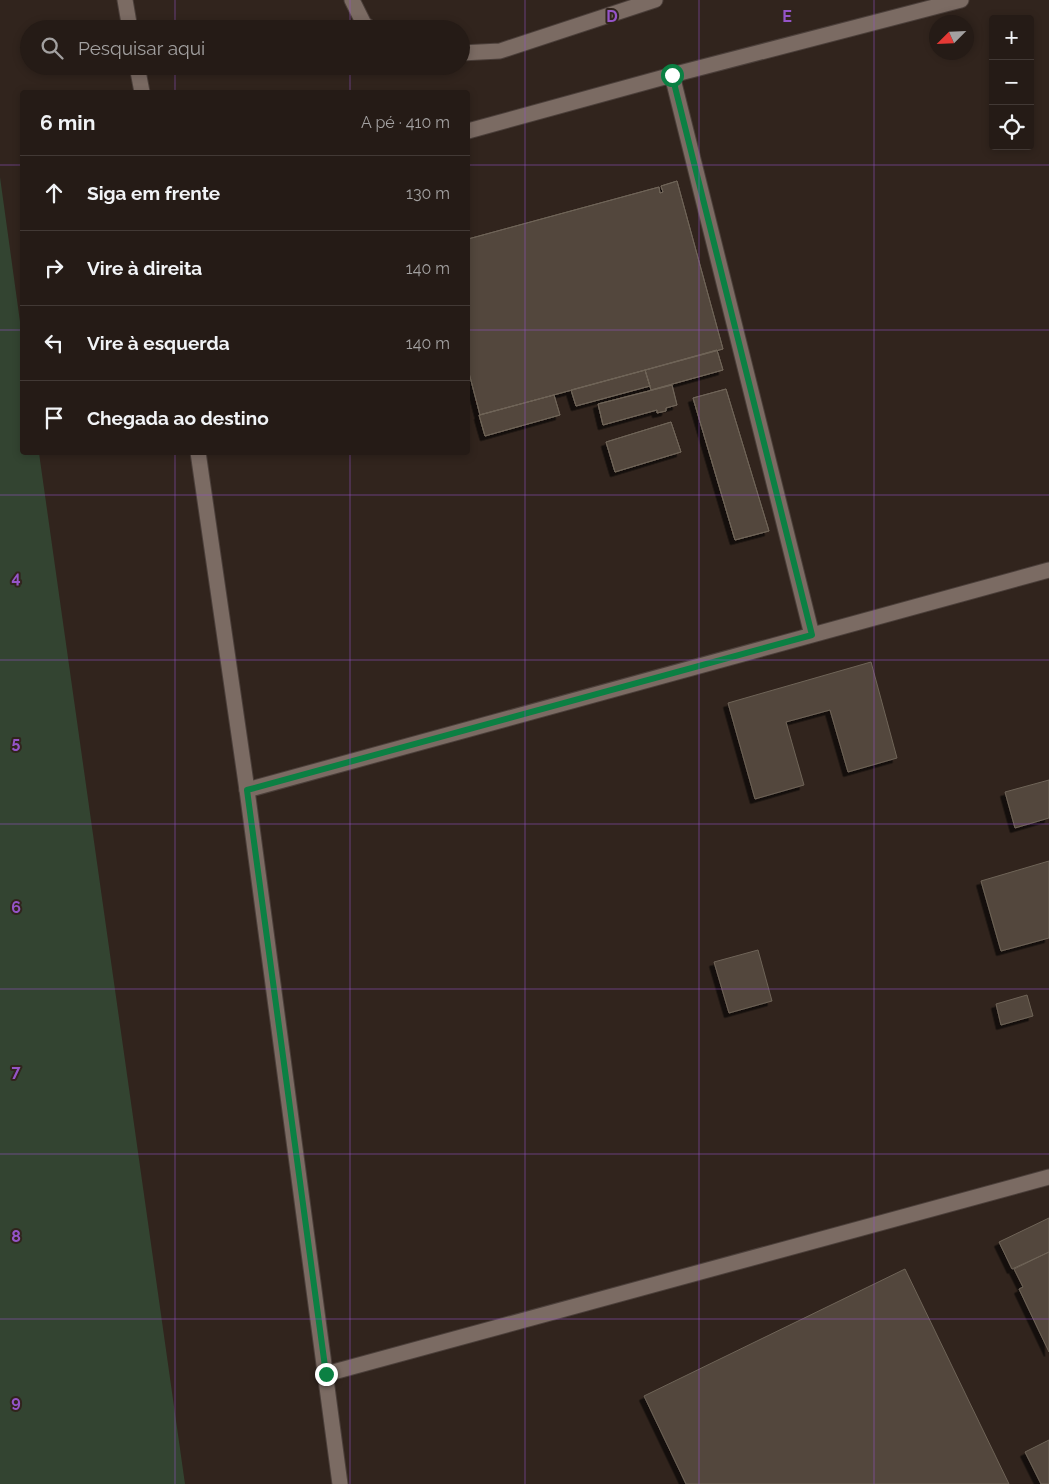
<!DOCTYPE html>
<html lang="pt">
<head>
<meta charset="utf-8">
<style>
	:root { --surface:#251b16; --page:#2d241f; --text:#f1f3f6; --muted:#a3a1a1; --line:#423935 }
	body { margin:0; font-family:Raleway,sans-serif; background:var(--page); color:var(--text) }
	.controls { position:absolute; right:15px; top:15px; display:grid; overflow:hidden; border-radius:5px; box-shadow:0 2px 8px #0003 }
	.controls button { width:45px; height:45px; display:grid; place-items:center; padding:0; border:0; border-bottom:1px solid var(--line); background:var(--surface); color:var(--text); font:25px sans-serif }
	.compass { position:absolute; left:929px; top:15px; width:45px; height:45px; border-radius:50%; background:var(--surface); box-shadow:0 2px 8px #0003; rotate:246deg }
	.stop { position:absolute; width:15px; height:15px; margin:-11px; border:4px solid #0b8043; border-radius:50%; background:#fff }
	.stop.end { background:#0b8043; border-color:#fff; box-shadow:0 1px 5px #0008 }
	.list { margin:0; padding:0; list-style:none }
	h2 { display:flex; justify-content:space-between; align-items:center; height:65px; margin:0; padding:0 20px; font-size:21px }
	h2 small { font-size:16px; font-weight:400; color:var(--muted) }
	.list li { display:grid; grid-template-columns:32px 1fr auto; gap:15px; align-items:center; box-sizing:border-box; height:75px; padding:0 20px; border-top:1px solid var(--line) }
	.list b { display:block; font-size:19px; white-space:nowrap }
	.list em { font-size:16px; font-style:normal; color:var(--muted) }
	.icon { flex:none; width:28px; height:28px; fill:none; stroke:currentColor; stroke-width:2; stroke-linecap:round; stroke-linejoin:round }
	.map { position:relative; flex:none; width:1049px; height:1484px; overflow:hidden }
	.search { position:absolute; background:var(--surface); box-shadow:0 2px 8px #0003; left:20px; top:20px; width:450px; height:55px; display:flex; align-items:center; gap:12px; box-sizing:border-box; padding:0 18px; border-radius:28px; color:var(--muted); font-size:19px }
	.panel { position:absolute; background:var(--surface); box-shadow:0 2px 8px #0003; left:20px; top:90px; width:450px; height:365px; border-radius:5px }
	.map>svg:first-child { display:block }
</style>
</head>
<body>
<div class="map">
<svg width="1049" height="1484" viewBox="0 0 1049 1484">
	<defs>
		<filter id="shadow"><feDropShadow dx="-4.5" dy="4.5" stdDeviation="0" flood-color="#0009"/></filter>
	</defs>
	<rect width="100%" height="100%" fill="#31241d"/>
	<path fill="#334431" d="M0,177L22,336V452L39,453L185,1484H0Z"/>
	<path fill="#52473c" stroke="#6f6458" filter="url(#shadow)" d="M677,181L723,349L480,415L468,369V239L659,187L660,193L663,192L661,186Z
		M677,181L723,349L480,415L468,369V239L659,187L660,193L663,192L661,186Z
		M717,350L723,370L651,390L645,370Z
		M717,350L723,370L651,390L645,370Z
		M645,370L650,386L576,406L571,390Z
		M645,370L650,386L576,406L571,390Z
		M672,385L677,405L666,408V411L657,413V410L603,425L598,404Z
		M672,385L677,405L666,408V411L657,413V410L603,425L598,404Z
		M726,389L769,531L735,540L693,398Z
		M726,389L769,531L735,540L693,398Z
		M554,395L560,415L485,436L479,415Z
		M554,395L560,415L485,436L479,415Z
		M671,422L681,452L615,472L606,442Z
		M671,422L681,452L615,472L606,442Z
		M871,662L897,758L848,772L830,710L786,722L804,785L755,799L728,703Z
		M1049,780V818L1015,828L1005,792Z
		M1049,861V938L1001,951L981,881Z
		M758,950L772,1001L729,1013L714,962Z
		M1027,995L1033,1016L1001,1025L996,1004Z
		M1049,1218V1252L1012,1269L999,1242Z
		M1049,1252V1352L1019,1289L1023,1287L1014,1269Z
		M905,1269L1009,1484H686L644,1396Z
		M1049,1440V1484H1041L1025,1452Z"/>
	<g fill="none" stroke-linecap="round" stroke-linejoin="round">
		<defs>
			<path id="service" d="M352,0L364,24L371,29
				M461,53L500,51L655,0"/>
			<path id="minor" d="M672,75L812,635
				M468,131L672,75L961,0
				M247,790L1049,570"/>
			<path id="tertiary" d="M326,1374L1049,1177"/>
			<path id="secondary" d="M125,0L130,29
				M137,66L142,92
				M198,452L247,790L340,1484"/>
		</defs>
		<use href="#service" stroke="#4b3f3a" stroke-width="17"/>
		<use href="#minor" stroke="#4b3f3a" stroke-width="17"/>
		<use href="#tertiary" stroke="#4b3f3a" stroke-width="17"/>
		<use href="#secondary" stroke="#4b3f3a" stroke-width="17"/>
		<use href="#service" stroke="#7b6b63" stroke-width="15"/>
		<use href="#minor" stroke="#7b6b63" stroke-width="15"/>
		<use href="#tertiary" stroke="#7b6b63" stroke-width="15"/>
		<use href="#secondary" stroke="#7b6b63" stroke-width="15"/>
	</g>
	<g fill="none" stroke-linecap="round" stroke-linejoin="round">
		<path stroke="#0b8043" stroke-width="6" d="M326,1374L247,790L812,635L672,75"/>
	</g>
	<path fill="none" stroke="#9554c8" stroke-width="1" stroke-opacity="0.55" d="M175,0V29M350,0V29M525,0V1484M699,0V1484M874,0V1484M175,66V92M350,66V92M0,165H22M468,165H1049M0,330H22M468,330H1049M175,452V1484M350,452V1484M0,495H1049M0,660H1049M0,824H1049M0,989H1049M0,1154H1049M0,1319H1049"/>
	<g font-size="16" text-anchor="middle" font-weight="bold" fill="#9554c8" stroke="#31241d" stroke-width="4" stroke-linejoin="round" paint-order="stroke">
		<text x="612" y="22">D</text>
		<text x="787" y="22">E</text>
		<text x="16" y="583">4</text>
		<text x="16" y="748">5</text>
		<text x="16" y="913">6</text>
		<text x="16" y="1077">7</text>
		<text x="16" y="1242">8</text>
		<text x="16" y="1407">9</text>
	</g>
</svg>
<div class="controls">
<button>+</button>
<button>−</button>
<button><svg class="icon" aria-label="locate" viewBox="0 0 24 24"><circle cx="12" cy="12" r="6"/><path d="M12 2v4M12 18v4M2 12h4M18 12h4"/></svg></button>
</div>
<svg class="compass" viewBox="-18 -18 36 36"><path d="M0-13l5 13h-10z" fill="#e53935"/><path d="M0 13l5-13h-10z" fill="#a3a1a1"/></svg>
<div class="stop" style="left:672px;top:75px"></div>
<div class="stop end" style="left:326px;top:1374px"></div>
<div class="search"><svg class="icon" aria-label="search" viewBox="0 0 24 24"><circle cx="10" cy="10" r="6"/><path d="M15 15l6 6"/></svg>Pesquisar aqui</div>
<section class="panel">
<h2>6 min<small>A pé · 410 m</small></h2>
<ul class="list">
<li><svg class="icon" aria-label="ahead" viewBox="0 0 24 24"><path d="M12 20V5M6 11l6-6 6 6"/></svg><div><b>Siga em frente</b></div><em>130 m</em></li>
<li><svg class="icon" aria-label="right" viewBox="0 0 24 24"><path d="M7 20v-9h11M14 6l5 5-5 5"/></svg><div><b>Vire à direita</b></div><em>140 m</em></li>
<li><svg class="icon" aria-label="left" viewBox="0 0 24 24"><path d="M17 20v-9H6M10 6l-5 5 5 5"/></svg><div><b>Vire à esquerda</b></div><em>140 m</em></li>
<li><svg class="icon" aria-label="arrive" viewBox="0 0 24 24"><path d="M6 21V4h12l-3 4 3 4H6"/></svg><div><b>Chegada ao destino</b></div></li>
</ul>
</section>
</div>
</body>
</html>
